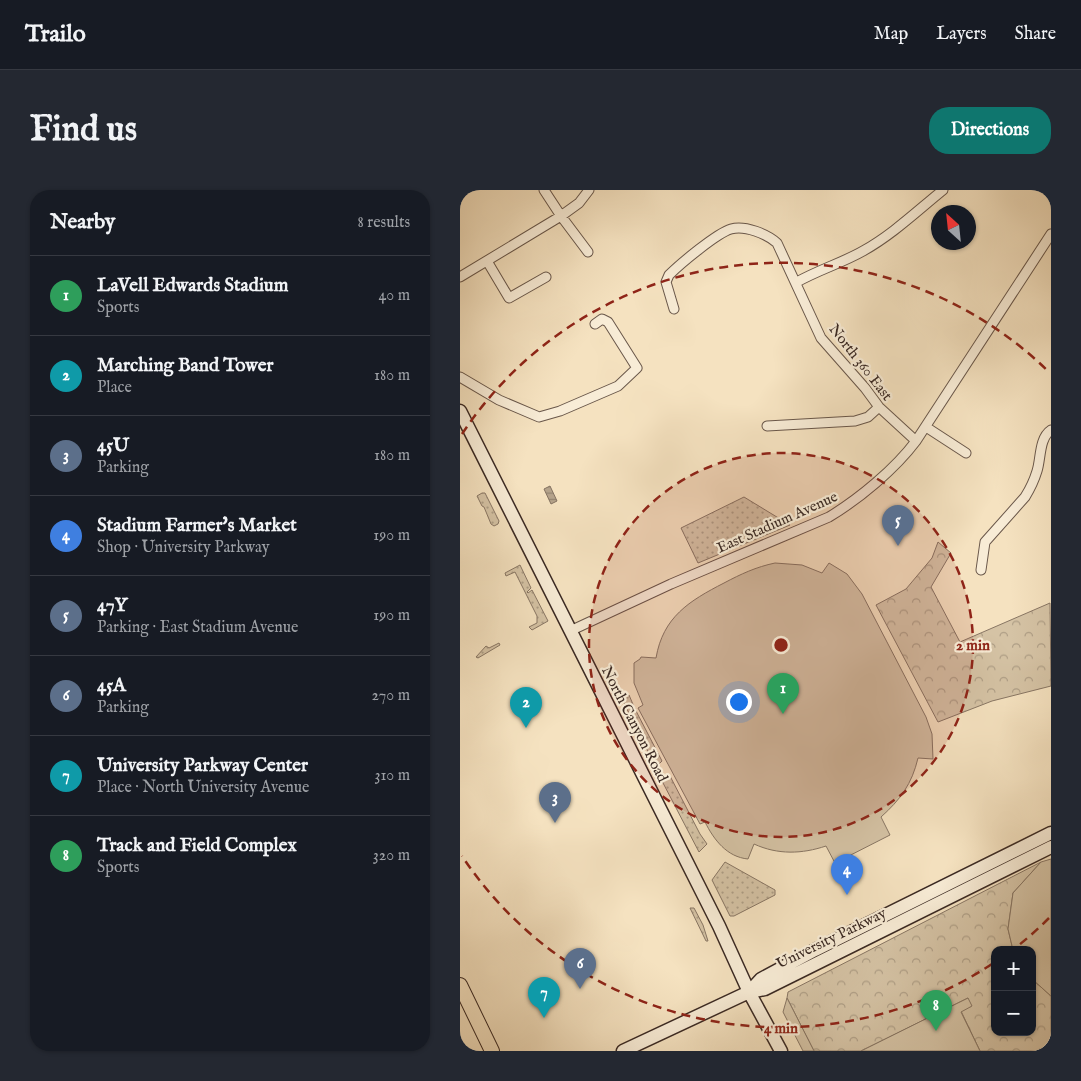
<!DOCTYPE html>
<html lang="en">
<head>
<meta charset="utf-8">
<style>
	:root { --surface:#171b24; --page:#242831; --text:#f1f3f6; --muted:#9ea1a6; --line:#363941; --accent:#0f766e }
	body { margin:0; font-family:"IM FELL English",serif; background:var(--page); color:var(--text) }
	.controls { position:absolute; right:15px; bottom:15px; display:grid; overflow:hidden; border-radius:10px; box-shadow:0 1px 4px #0004 }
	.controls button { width:45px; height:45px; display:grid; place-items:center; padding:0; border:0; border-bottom:1px solid var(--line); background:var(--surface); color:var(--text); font:25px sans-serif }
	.compass { position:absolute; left:471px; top:15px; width:45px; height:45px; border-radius:50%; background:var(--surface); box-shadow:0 1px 4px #0004; rotate:333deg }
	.you { position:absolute; left:278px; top:511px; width:18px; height:18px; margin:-12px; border:4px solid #fff; border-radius:50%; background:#1a73e8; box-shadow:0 0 0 8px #1a73e833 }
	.badge { display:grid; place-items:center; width:32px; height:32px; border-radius:50%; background:var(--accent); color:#fff; font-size:16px; font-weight:700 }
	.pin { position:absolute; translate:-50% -41px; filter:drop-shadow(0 1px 2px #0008) }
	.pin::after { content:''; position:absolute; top:26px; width:18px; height:15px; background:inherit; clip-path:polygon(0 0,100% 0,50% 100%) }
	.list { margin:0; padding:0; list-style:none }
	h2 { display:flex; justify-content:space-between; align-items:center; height:65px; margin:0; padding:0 20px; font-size:21px }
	h2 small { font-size:16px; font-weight:400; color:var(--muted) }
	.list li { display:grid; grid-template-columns:32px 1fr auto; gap:15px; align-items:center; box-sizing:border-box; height:80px; padding:0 20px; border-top:1px solid var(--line) }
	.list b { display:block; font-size:19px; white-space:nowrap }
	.list p { margin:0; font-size:16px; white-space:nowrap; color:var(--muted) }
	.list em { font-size:16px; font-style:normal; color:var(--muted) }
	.map { position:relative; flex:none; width:591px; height:861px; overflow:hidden; border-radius:20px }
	header { display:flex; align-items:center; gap:30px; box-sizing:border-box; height:70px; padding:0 25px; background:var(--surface); border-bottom:1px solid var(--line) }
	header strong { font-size:24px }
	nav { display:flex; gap:28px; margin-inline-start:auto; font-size:18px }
	.intro { display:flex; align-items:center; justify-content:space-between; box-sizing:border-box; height:120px; padding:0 30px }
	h1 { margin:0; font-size:35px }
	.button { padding:12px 22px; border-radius:20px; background:var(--accent); color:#fff; font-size:18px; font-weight:700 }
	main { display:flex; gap:30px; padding:0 30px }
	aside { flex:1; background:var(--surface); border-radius:20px; box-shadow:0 1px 4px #0004 }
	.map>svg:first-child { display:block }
</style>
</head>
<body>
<header>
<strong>Trailo</strong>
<nav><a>Map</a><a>Layers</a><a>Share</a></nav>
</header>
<div class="intro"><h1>Find us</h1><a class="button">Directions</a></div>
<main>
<aside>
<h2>Nearby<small>8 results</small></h2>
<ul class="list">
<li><span class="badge" style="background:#2e9e5b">1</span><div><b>LaVell Edwards Stadium</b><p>Sports</p></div><em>40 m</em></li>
<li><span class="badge" style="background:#0f9aa8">2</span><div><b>Marching Band Tower</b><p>Place</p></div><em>180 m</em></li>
<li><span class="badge" style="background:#5c6f8a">3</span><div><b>45U</b><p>Parking</p></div><em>180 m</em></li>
<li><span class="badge" style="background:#3f7fe0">4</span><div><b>Stadium Farmer's Market</b><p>Shop · University Parkway</p></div><em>190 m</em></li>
<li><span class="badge" style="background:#5c6f8a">5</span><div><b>47Y</b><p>Parking · East Stadium Avenue</p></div><em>190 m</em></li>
<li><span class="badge" style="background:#5c6f8a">6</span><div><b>45A</b><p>Parking</p></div><em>270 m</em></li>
<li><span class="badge" style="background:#0f9aa8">7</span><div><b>University Parkway Center</b><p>Place · North University Avenue</p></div><em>310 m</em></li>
<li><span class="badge" style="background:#2e9e5b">8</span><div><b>Track and Field Complex</b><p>Sports</p></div><em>320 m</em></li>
</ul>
</aside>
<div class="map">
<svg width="591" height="861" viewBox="0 0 591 861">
	<defs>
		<pattern id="grass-dots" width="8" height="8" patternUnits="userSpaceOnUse" patternTransform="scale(1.25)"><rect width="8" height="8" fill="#d5c3a5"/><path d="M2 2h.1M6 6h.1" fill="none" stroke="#ae9e86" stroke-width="1.8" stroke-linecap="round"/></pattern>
		<pattern id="park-crowns" width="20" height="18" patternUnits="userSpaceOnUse" patternTransform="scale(1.25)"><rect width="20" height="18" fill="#d5c3a5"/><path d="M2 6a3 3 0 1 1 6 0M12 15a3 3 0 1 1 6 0" fill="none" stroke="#ae9e86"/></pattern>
		<pattern id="water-rules" width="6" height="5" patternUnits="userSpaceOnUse" patternTransform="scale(1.25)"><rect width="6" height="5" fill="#b5a38b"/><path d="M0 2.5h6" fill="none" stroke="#948571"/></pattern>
	</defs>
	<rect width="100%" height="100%" fill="#f5e2c0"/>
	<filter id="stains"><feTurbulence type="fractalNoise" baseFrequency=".004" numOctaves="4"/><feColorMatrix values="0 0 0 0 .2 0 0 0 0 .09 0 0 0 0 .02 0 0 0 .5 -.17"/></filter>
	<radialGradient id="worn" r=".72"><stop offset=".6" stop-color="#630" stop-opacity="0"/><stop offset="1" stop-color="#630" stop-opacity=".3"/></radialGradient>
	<path fill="url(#grass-dots)" stroke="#887664" d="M22,303H25L39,331L38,334L34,336L31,334L24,317L22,316L17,306Z
		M284,307L330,335L238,373L221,338Z
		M60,375L71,398L67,402L68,403L72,400L88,431L72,440L69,437L77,433V426L55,382L46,386L45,383Z
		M39,453L40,455L18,468L16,467L26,456L29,458Z
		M169,505L175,519L202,571L197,576L194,574L164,513L162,507Z
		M207,585L210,586L240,644L247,654L239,662L202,591L203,587Z
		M265,672L315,700V705L274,726H270L252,690Z
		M230,718H234L243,735L248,751H246Z"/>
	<path fill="url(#park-crowns)" stroke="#887664" d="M478,352L491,363L471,397L500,452L590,413L591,496L532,511L478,532L416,415L446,399L472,368Z
		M581,672L553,703L548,739L553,760H535V842H572V789L591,806V861H520L501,821L508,808L401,861H354L327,808L328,802Z"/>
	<path fill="#d5c3a5" stroke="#887664" d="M315,373L342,375L362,383L369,373L387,384L402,404L466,527L472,544L473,569L458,568C452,594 440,610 421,627L430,645L375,673L366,656C342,664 318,665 294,654L288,669C267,667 254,650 245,632L240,634L178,518L183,515L174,493V473L180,469L181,467L196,468C203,427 229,411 264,393C281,384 296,377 315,373Z
		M591,669V806L572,789V760H553L548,739L553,703L581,672Z
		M327,808L354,861H343L323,822Z
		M508,808L512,816L501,822L520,861H401Z"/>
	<path fill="url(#water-rules)" stroke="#847261" d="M90,296L97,311L91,314L84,299Z"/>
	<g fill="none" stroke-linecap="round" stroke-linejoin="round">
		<defs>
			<path id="minor" d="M84,0L101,26L128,62
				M27,71L49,108L86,87
				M0,87L101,26L119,13L129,0
				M337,92C358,80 382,73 403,61C432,45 457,21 483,0
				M214,119L206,92L209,85C220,74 257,43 271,39C285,35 307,44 317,53L361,148L405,198L419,217L456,251
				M0,187L39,210L79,227L100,221L158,196L177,178L148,132L142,129L135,134
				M307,236L395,231L408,227L419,217
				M466,237L506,263
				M521,380L525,352L565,307C570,299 574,291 577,281C581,269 579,248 591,240
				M110,441L211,394L369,327C399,309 435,279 456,251L591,44"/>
			<path id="secondary" d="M0,221L259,736L289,802L321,861
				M289,802L301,789L355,760L591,643
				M163,861L289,802L305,799L591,657"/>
			<path id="trunk" d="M0,795L32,861"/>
		</defs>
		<use href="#minor" stroke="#69574a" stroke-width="11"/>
		<use href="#secondary" stroke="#3a2923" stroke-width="15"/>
		<use href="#trunk" stroke="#3a2923" stroke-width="16"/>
		<use href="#minor" stroke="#f8ecd6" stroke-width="9"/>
		<use href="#secondary" stroke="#f8ecd6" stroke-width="12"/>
		<use href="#trunk" stroke="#f5e2c0" stroke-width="14"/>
	</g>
	<circle cx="321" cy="455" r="192" fill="#8f2418" fill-opacity=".12"/>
	<g fill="none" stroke="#8f2418" stroke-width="2.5" stroke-dasharray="9 6">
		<circle cx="321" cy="455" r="192"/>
		<path d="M589 728A383 383 0 0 1 554 759M532 774A383 383 0 0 1 2 666M2 244A383 383 0 0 1 589 182"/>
	</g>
	<g text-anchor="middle" stroke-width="4.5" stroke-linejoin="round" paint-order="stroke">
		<g font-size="15" fill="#3a2923" stroke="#f8ecd6">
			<text transform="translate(401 172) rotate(52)" y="5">North 360 East</text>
			<text transform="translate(317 332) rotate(-24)" y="5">East Stadium Avenue</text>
			<text transform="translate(175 534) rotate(63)" y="5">North Canyon Road</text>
			<text transform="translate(371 748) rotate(-26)" y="5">University Parkway</text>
		</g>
	</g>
	<circle cx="321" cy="455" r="8" fill="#8f2418" stroke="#f8ecd6" stroke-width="2.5"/>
	<g font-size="15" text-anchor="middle" font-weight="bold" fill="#8f2418" stroke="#f8ecd6" stroke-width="4.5" stroke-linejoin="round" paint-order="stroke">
		<text x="513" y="460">2 min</text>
		<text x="321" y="843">4 min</text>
	</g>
	<rect width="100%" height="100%" filter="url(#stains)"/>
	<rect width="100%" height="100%" fill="url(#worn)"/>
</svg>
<div class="controls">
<button>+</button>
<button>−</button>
</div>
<svg class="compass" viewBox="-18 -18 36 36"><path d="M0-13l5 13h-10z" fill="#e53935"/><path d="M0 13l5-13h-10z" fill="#9ea1a6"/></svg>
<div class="you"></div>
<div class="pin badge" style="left:323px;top:524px;background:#2e9e5b">1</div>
<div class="pin badge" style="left:66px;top:538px;background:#0f9aa8">2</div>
<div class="pin badge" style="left:95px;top:633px;background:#5c6f8a">3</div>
<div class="pin badge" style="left:387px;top:705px;background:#3f7fe0">4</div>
<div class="pin badge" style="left:438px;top:356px;background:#5c6f8a">5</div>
<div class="pin badge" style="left:120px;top:799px;background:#5c6f8a">6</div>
<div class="pin badge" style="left:84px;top:828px;background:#0f9aa8">7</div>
<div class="pin badge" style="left:476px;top:841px;background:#2e9e5b">8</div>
</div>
</main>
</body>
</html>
